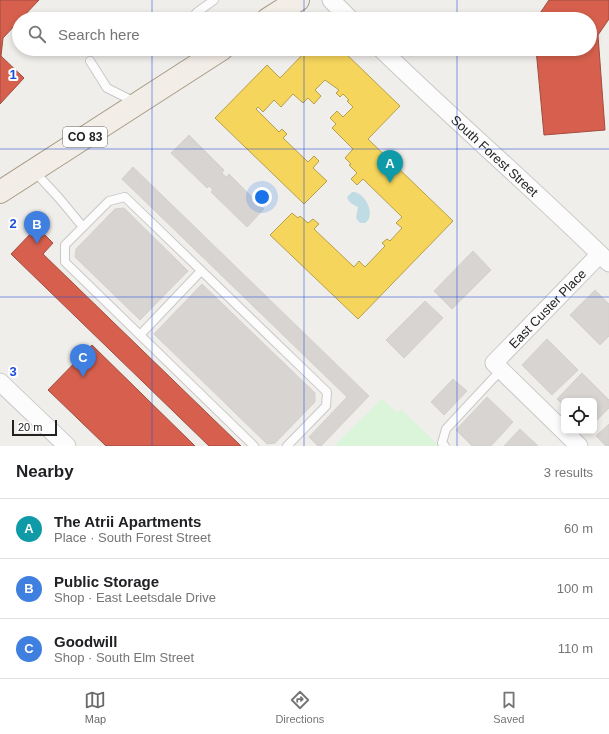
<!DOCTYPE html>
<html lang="en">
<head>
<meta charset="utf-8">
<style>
	:root { --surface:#fff; --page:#f2f2f2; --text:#202124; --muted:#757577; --line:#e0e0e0; --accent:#6a6968 }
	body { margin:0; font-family:Helvetica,sans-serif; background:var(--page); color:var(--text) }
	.controls { position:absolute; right:12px; bottom:12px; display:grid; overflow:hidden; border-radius:6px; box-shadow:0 2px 6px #0003 }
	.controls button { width:36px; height:36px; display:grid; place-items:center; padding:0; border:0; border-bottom:1px solid var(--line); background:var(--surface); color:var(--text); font:20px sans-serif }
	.scale { position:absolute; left:12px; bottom:10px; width:45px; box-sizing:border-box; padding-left:4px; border:2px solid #222; border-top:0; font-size:11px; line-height:14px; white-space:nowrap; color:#222; -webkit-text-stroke:3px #fff; paint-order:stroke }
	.you { position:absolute; left:262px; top:197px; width:14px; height:14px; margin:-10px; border:3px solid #fff; border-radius:50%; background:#1a73e8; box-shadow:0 0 0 6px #1a73e833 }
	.badge { display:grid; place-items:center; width:26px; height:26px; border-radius:50%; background:var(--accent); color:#fff; font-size:13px; font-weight:700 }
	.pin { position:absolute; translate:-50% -33px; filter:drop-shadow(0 1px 2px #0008) }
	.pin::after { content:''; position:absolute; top:21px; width:14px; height:12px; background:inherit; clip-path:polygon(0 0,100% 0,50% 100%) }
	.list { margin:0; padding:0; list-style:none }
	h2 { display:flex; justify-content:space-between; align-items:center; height:52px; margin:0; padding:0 16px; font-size:17px }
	h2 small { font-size:13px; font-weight:400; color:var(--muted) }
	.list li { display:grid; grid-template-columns:26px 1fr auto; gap:12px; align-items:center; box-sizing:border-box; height:60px; padding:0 16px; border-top:1px solid var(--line) }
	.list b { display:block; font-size:15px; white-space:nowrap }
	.list p { margin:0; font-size:13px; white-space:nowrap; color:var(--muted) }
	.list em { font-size:13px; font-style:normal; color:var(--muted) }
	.icon { flex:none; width:22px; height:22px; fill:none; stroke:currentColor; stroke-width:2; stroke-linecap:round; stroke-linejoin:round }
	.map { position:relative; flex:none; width:609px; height:446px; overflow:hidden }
	.search { position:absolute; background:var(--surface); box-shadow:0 2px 6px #0003; left:12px; right:12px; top:12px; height:44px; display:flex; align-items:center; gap:10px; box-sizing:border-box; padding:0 14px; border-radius:22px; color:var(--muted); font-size:15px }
	.sheet { height:232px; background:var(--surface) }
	nav { display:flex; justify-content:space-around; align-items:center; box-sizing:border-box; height:56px; border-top:1px solid var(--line); background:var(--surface); font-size:11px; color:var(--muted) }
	nav a { display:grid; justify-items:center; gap:2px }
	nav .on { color:var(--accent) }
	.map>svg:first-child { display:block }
</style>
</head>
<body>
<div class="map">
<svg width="609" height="446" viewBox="0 0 609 446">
	<rect width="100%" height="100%" fill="#f0eeeb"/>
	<path fill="#daf5da" d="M382,399L397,413L401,409L439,446H334Z"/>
	<path fill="#bfdbe3" d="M352,192C365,191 377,216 365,223H360L356,218L358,207C353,204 349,204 347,197Z"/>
	<path fill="#f6d55c" stroke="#b69f4b" d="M308,49H341L400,106L368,139L453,221L358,319L270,235L292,213L298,218L300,216L308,223L313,219L319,224L314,229L354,267L359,261L365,267L385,246L382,243L387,239L390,241L402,228L396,223L402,217L363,179L357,185L351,179L357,173L349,165L351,164L345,158L353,149L332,128L336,124L330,118L337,111L343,117L353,107L347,101L349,100L343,94L340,97L336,93L339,90L325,80L315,90L321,96L314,104L308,98L303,103L293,94L281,107L274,100L263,112L258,107L256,109L279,132L282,129L287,134L283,138L308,162L314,156L319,161L313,168L327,181L304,204L215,118L267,65L280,78Z"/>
	<path fill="#d6604d" stroke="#a04d40" d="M0,0H39L21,19H19V21L3,38L1,56L24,78L0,104Z
		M549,0H609V19L598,35L605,130L544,135L536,49H590V19H536Z
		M37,227L53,243L43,254L241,446H209L11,254Z
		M92,345L195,446H106L48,390Z"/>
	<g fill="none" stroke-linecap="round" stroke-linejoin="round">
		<path stroke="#bfdbe3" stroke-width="4.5" d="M140,49L142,51
			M48,51L54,49"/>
	</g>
	<path fill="#d7d4d2" stroke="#d3d0cc" d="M189,135L224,170L222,173L226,177L229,174L264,209L247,227L211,192L213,190L209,186L207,188L171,153Z
		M133,167L369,396L321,446H318L309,437L347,397L122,179Z
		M124,208L188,271L140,320L75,257L76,249L115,209Z
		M473,251L491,270L452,309L434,291Z
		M202,284L315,393V402L275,443L267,444L154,334Z
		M595,290L609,304V336L600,345L570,315Z
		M425,301L443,318L404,358L386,340Z
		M547,339L578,370L552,395L522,365Z
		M582,373L609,400V408L594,423V401H564V406L557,399Z
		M453,379L467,391L444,415L431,402Z
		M487,397L513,422L491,446H472L456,430Z
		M609,424V446H606L596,436Z
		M520,429L538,446H504Z"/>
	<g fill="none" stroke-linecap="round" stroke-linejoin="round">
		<defs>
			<path id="service" d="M201,19L196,13L214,0
				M90,61L107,88L135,102
				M34,171L59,198L83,227
				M140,335L201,271
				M254,446L65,262V245L109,201L125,197L327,392L326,406L287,446
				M445,446L442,443L446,429L501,370"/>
			<g id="minor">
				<path d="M331,0L350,19"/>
				<path id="s1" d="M381,49C456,122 535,190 609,263"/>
				<path d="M0,382L67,446"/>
				<path id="s2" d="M579,446L494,363L600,254"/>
			</g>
			<path id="primary" d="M268,19L298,0
				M0,192L222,49"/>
		</defs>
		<use href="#service" stroke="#c9c8c7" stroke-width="10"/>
		<use href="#minor" stroke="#c9c8c7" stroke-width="19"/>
		<use href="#primary" stroke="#a79c86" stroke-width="24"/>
		<use href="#service" stroke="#fdfcfc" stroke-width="8"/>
		<use href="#minor" stroke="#fdfcfc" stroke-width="17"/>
		<use href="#primary" stroke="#f3ede7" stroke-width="22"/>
	</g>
	<path fill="none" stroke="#1d4ed8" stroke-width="1" stroke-opacity="0.55" d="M152,0V19M304,0V19M457,0V19M152,49V446M304,49V446M457,49V446M0,149H609M0,297H609"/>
	<g text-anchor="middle" stroke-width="4" stroke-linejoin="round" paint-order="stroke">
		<rect fill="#fff" stroke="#646464" stroke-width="1" x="63" y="127" width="44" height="20" rx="3"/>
		<g font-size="12" font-weight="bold" fill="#222">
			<text x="85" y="141">CO 83</text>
		</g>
		<g font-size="13" fill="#222" stroke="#fff">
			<text dy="5" stroke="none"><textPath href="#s1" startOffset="156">South Forest Street</textPath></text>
			<text dy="5" stroke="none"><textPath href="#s2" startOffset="195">East Custer Place</textPath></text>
		</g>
	</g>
	<g font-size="13" text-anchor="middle" font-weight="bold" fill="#1d4ed8" stroke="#fff" stroke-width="4" stroke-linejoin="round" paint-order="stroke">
		<text x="13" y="79">1</text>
		<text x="13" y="228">2</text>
		<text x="13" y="376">3</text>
	</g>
</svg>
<div class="controls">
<button><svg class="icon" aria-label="locate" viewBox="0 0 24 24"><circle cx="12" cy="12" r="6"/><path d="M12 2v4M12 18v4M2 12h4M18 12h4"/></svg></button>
</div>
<div class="scale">20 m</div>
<div class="you"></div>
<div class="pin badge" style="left:390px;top:183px;background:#0f9aa8">A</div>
<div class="pin badge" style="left:37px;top:244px;background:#3f7fe0">B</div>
<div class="pin badge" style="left:83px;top:377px;background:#3f7fe0">C</div>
<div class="search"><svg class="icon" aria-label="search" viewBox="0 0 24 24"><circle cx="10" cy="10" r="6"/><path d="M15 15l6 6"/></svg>Search here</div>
</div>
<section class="sheet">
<h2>Nearby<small>3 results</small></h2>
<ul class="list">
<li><span class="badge" style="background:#0f9aa8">A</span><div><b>The Atrii Apartments</b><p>Place · South Forest Street</p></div><em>60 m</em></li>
<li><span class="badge" style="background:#3f7fe0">B</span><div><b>Public Storage</b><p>Shop · East Leetsdale Drive</p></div><em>100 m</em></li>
<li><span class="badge" style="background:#3f7fe0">C</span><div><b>Goodwill</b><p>Shop · South Elm Street</p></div><em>110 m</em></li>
</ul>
</section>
<nav>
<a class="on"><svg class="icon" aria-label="map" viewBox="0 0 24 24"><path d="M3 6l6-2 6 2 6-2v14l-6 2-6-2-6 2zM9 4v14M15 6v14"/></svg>Map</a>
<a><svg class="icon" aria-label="directions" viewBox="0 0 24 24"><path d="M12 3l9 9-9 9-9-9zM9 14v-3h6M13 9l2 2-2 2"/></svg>Directions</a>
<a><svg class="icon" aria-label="saved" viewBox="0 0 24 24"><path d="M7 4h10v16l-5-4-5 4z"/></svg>Saved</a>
</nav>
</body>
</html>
